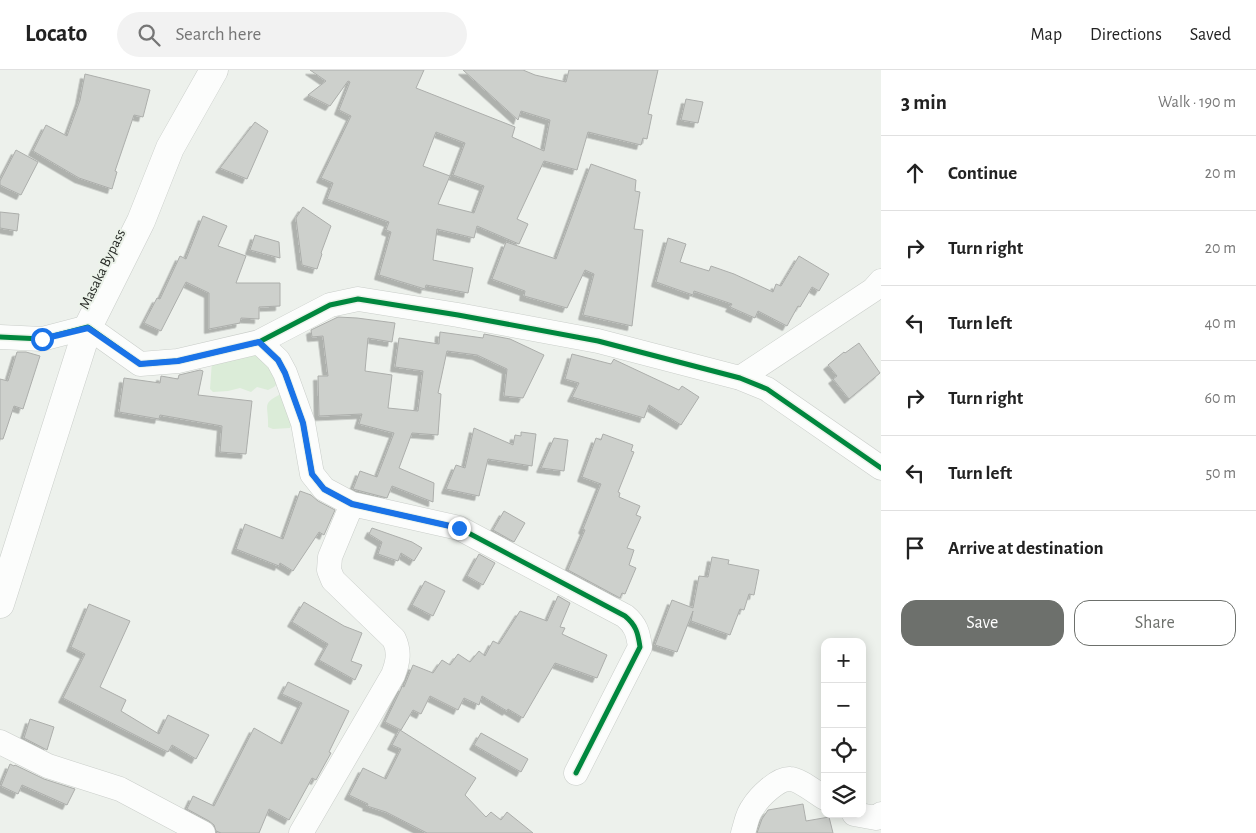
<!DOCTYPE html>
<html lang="en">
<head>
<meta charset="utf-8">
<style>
	:root { --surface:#fff; --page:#f2f2f2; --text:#222; --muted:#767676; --line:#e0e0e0; --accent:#6d706c }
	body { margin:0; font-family:"Alegreya Sans",sans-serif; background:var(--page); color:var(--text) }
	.controls { position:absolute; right:15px; bottom:15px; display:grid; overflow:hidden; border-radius:10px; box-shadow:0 2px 12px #0003 }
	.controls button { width:45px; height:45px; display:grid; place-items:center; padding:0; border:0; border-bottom:1px solid var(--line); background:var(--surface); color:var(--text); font:25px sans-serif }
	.stop { position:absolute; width:15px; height:15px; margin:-11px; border:4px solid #1a73e8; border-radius:50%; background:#fff }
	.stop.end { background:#1a73e8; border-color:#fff; box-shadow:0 1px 5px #0008 }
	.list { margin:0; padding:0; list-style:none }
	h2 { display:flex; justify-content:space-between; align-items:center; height:65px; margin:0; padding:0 20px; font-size:21px }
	h2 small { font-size:16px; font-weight:400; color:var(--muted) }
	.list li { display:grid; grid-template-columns:32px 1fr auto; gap:15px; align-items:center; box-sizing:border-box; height:75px; padding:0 20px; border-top:1px solid var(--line) }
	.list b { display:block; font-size:19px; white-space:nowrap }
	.list em { font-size:16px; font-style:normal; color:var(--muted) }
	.actions { display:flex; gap:10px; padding:15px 20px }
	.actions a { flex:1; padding:11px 0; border:1px solid var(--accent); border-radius:15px; text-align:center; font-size:18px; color:var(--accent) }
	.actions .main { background:var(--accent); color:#fff }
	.icon { flex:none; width:28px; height:28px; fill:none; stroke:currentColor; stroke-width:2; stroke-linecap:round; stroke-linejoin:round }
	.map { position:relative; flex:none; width:881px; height:763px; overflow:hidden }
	header { display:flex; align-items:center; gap:30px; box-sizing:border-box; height:70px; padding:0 25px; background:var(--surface); border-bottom:1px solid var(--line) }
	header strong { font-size:24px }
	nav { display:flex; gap:28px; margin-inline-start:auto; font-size:18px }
	.search { width:350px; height:45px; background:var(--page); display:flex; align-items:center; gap:12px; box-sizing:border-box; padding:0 18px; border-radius:28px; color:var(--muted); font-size:19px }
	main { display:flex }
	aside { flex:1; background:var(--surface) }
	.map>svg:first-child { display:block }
</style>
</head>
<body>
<header>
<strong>Locato</strong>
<div class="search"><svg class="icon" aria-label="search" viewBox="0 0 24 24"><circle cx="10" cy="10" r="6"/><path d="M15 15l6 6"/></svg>Search here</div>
<nav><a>Map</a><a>Directions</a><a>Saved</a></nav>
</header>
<main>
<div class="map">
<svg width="881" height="763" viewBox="0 0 881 763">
	<defs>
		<filter id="shadow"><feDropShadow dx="-4.5" dy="4.5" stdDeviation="0" flood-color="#0004"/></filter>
	</defs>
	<rect width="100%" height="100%" fill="#edf1ec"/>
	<path fill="#dbecd8" d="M262,284L278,313L274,317L268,320L257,317L251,322L240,318L228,321L213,322L210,319L212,291Z
		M283,323L293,351L290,358L273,359L268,357C269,334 260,334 283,323Z"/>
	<path fill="#cdd0cc" stroke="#acaeab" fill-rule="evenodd" filter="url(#shadow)" d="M310,0H424L416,18L515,57L512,67L544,81L550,50L521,41L518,50L463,0H523L535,5L566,12L569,0H658L648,44L652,45L647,69L643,68L641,75L588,62L577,100L544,91L517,149L528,154L519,174L477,156L474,168L437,159L433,190L473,198L468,223L426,215L425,219L379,205L391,162L386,160L389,152L327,129L333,113L321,108L351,46L339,40L350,12L348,11L330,36L308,25L326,11ZM436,62L465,73L453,105L484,116L474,143L438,134L450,106L423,96Z
		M85,4L150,20L143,47L134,45L115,101L117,102L112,119L79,108L33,81L46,55L67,66L80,30Z
		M686,29L703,32L698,53L681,50Z
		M255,52L268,61L247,109L220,98Z
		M16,80L38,92L21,125L0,115V111Z
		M591,94L636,110L635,121L640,122L634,159L643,160L632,256L583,245L594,204L585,200L567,238L524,226L525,221L492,209L506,172L556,189Z
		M303,137L331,156L321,183L322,184L317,199L302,195L296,148Z
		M0,142L19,144L17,161L0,158Z
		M203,146L227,156L218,176L246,186L236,213H280V236L259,237V249L241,248L240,253L209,259V223L186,212L161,261L144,253L157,228L160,229L180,186L186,189Z
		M255,165L279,172L280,188L250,180Z
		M668,168L686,174L680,192L709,201L711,196L734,204L773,222L776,214L781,216L799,186L829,204L819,221L812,217L800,237L798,236L787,256L758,241L755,248L730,237L732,234L694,221L693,225L656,212Z
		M338,247L357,248L395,253L392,272L368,268L365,301L392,305L388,338L418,341L423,301L395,297L399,268L439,274L440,262L483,268L484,264L510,269L544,285L523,328L504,326L507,299L477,285L447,281L438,323L441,324L438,365L412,363L399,398L434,413L433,432L392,416L387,428L353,419L360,401L377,407L394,363L359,354L362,344L319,346L318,306H328L323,266L312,267L311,260Z
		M859,273L880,303L849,329L833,309L837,306L828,295L844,282L845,283Z
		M17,282H26L40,286L23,339L14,336L3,369H0V309L8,311Z
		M572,284L611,294L614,289L615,290L679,320L682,316L699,327L681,355L649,335L644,348L572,327L579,313L565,309Z
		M200,300L203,301L198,325L252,331L246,384L220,382L222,356L160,345L159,349L119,342L124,308L160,313L161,306L178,309L179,305Z
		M474,358L513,375L515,365L521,366V362L536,364L532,396L488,389L479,426L446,419L456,395L465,398Z
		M603,364L633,375L631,381L634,382L618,422L620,423L619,427L640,436L636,445L641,447L627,478L634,480L629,495L636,498L625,524L622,523L620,528L568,500L585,460L583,459L601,414L582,407L596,368L601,370Z
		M554,368L568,370L564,401L541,398Z
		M300,421L311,425L318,431L335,440L324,465L319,462L293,501L280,493L279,496L236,479L245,454L283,469Z
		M504,441L525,453L514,472L493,460Z
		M372,458L412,472L422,478L414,491L401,483L398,491L378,484L382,472L369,464Z
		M479,484L495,493L483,515L467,506Z
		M712,487L729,490L728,494L759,500L754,525L749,524L744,540L740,539L730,565L691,551L693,541L677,582L655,575L672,530L693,538L699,506L708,507Z
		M425,511L445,521L433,546L412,535Z
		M558,526L570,533L560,557L565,558L562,564L607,585L597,608L555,593L523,648L508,639L507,641L482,626L479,635L464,628L458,640L430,626L421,644L413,640L401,660L385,652L401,619L402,616L404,617L413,595L433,603L442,590L450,595L458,584L470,592L479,581L485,586L493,571L499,574L520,541L547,551Z
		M304,532L344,556L362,563L351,591L362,595L355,610L319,590L328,574L292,552Z
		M89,534L130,551L100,617L126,630L121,641L159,664L168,645L209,665L196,689L172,675L168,682L63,628L85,584L71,577Z
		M288,612L349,641L329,682L331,683L316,710L312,708L289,750L269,739L259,763H221L216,761L214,755L209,751L187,739L193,726L214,736L254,658L282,674L302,633L282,624Z
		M30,649L54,657L47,680L24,668Z
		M400,660L476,708L465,725L486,747L491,742L501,750L507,742L533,763H427L386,742L367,736L368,734L349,725L363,698L386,709L401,679L392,675Z
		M481,663L528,689L521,702L474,675Z
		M10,694L14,696L15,695L44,709L75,719L67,735L22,715L18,724L1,716Z
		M803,734L806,751L829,747L833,763H757L762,749L768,740Z"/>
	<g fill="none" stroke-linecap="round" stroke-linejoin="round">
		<defs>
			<path id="minor" d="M0,267L42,269L88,257L140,294L178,291L259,272L330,235L358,229L458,245L598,271L740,308L767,319L881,398
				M259,272L278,290L285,303L303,353L312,404L324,419L352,434L459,458L625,546C636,555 638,563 640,577L576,703
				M740,308L873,220L881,211
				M0,672L48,696L120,719L203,763
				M854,744L876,748L881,744
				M301,763L393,605C398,592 400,582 394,569L333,510L329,500L330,487L352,434
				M743,763C746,754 747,744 753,737C759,727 778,708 790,709C799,709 816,723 825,728"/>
			<path id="highway" d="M0,534L88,257L141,151L170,78L214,0"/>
		</defs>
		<use href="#minor" stroke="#caceca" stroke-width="25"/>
		<use href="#highway" stroke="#caceca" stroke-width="29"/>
		<use href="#minor" stroke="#fcfdfc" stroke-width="24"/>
		<use href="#highway" stroke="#fcfdfc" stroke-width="28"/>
		<defs>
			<path id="cycleway" d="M0,267L42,269L88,257L140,294L178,291L259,272L330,235L358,229L458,245L598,271L740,308L767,319L881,398
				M259,272L278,290L285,303L303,353L312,404L324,419L352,434L459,458L625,546C636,555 638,563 640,577L576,703"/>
		</defs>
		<use href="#cycleway" stroke="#ecf3ea" stroke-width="8"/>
		<use href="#cycleway" stroke="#00873e" stroke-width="5"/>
	</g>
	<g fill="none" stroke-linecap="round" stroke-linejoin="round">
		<path stroke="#1a73e8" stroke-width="6" d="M42,269L88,258L140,294L178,291L259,272L278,290L285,303L303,353L312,404L324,419L352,434L459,458"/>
	</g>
	<g text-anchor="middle" stroke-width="4" stroke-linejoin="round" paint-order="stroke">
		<g font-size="15" fill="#282b27" stroke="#ecf3ea">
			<text transform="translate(102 199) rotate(-64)" y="5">Masaka Bypass</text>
		</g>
	</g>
</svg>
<div class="controls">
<button>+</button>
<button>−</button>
<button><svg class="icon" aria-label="locate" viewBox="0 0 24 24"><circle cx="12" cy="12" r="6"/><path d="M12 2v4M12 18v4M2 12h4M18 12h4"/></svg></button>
<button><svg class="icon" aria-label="layers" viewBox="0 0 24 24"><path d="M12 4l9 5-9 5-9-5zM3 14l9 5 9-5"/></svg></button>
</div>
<div class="stop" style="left:42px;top:269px"></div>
<div class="stop end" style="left:459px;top:458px"></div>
</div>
<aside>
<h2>3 min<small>Walk · 190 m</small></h2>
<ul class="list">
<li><svg class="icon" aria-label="ahead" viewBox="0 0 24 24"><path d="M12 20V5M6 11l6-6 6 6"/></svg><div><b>Continue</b></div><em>20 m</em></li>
<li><svg class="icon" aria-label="right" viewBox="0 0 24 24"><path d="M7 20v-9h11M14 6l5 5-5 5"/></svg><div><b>Turn right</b></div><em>20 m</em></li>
<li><svg class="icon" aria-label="left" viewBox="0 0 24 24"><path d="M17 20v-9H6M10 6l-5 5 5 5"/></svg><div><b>Turn left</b></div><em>40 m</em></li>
<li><svg class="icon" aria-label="right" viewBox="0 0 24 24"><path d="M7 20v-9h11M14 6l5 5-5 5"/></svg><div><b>Turn right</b></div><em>60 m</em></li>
<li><svg class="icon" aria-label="left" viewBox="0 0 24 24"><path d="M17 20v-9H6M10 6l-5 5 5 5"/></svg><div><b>Turn left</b></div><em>50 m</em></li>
<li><svg class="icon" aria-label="arrive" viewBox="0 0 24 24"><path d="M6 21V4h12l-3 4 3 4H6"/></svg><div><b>Arrive at destination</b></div></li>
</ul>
<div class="actions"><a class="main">Save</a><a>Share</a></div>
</aside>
</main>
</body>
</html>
